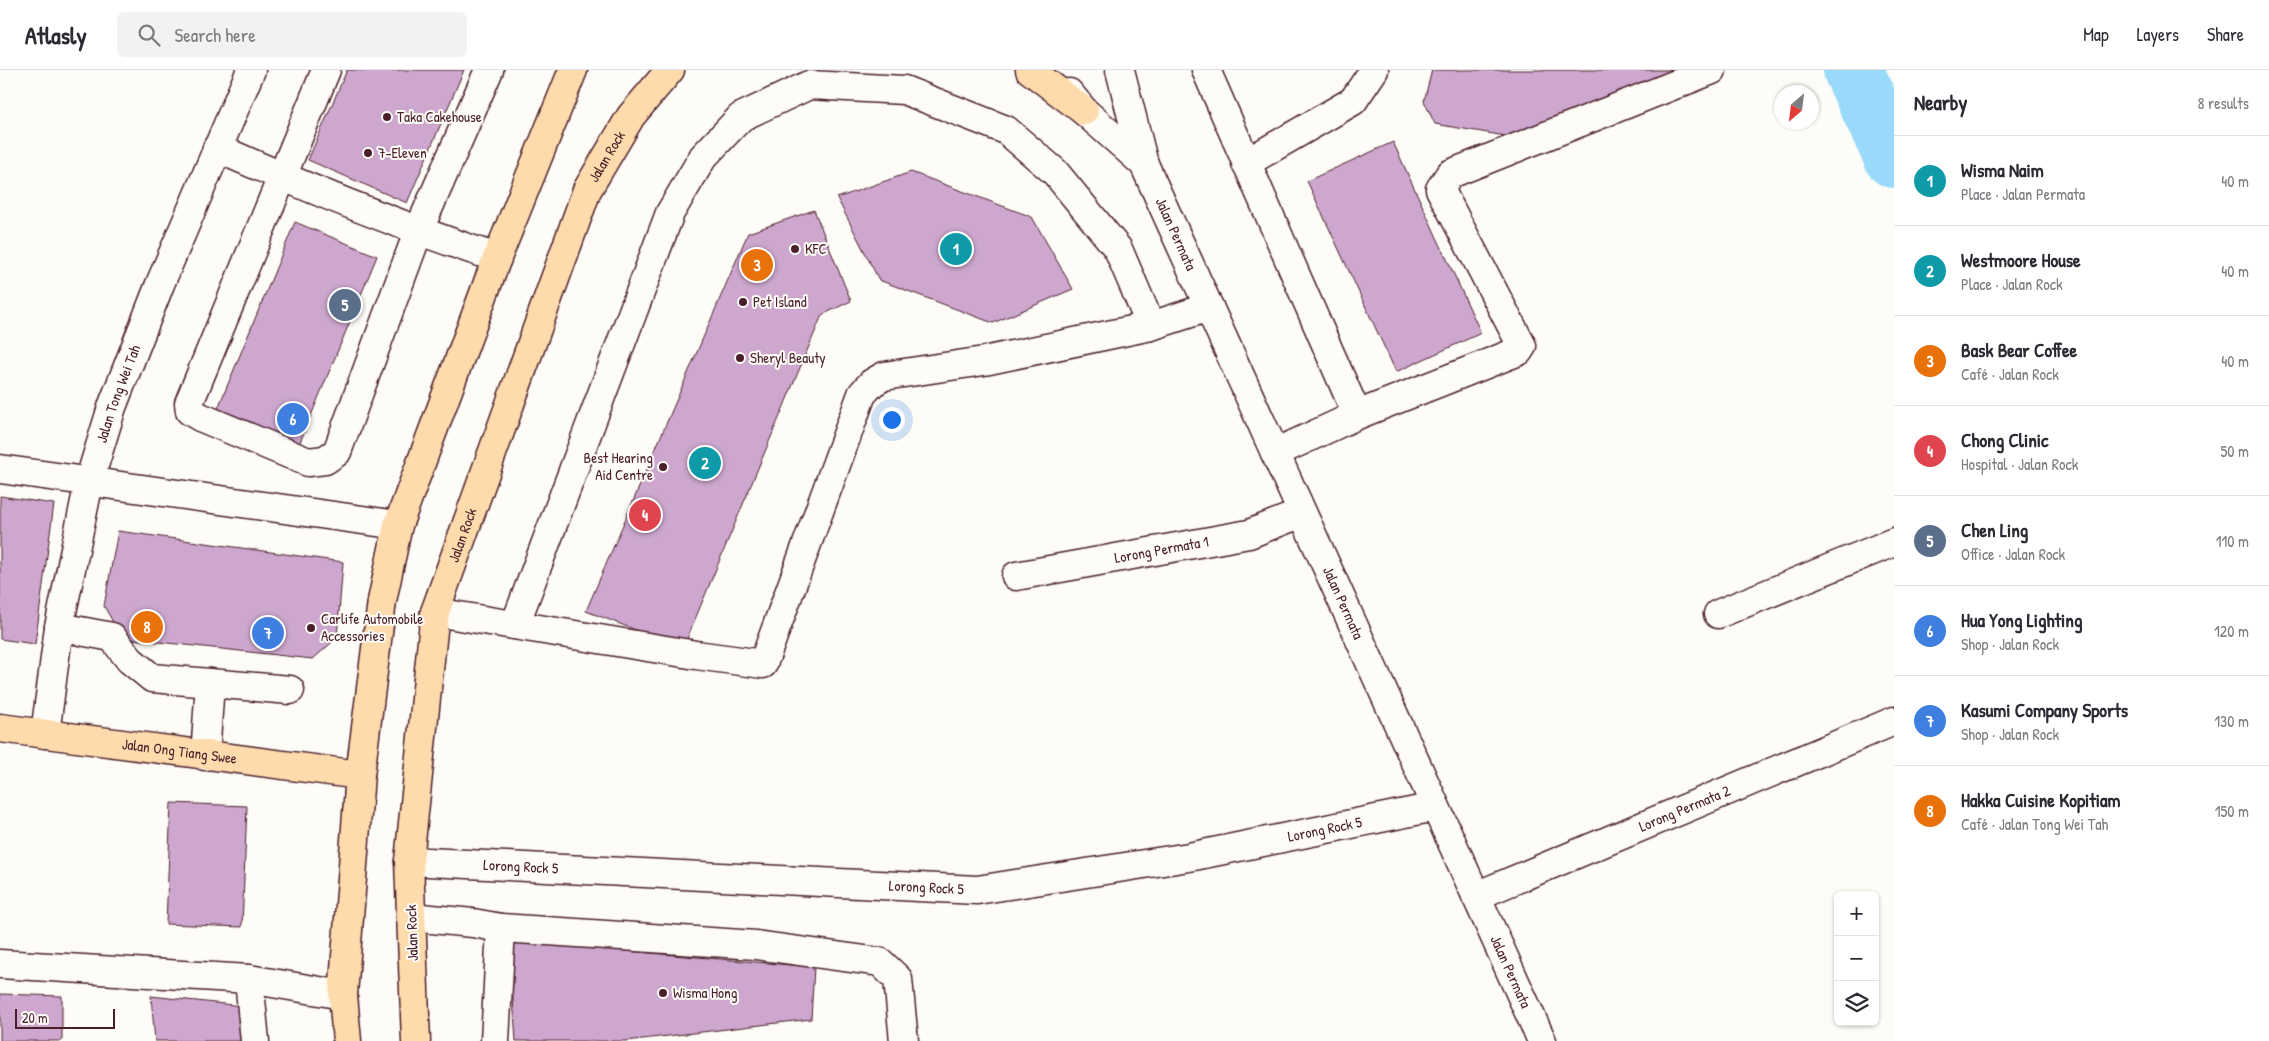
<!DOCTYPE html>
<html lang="en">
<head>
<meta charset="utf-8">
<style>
	:root { --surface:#fff; --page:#f2f2f3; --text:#2b2b33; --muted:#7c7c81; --line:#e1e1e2; --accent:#4a1f2b }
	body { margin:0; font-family:"Patrick Hand",sans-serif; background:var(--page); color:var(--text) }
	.controls { position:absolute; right:15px; bottom:15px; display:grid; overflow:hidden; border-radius:8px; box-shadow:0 1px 4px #0004 }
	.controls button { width:45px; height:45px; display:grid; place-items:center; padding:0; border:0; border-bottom:1px solid var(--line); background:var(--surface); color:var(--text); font:25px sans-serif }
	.compass { position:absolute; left:1774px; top:15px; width:45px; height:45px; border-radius:50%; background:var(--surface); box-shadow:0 1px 4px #0004; rotate:208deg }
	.scale { position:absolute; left:15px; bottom:12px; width:100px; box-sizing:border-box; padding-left:5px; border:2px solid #4a1f2b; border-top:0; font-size:14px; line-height:18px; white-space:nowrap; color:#4a1f2b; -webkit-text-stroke:4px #fdfcf7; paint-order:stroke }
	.you { position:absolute; left:891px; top:349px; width:18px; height:18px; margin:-12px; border:4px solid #fff; border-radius:50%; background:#1a73e8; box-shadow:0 0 0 8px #1a73e833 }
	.badge { display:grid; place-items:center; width:32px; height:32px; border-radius:50%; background:var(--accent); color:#fff; font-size:16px; font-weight:700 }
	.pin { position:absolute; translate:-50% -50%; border:2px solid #fff; box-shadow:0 1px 5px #0006 }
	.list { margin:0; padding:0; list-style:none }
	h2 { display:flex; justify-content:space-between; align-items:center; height:65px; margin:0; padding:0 20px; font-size:21px }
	h2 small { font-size:16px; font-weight:400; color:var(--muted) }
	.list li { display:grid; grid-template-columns:32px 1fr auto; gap:15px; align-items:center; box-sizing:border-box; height:90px; padding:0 20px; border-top:1px solid var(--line) }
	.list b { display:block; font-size:19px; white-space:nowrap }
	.list p { margin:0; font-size:16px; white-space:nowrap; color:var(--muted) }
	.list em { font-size:16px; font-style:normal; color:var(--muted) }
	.icon { flex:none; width:28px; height:28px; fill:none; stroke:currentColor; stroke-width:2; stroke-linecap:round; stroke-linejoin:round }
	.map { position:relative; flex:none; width:1894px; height:971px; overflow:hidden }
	header { display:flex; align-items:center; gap:30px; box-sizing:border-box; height:70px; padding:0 25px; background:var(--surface); border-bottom:1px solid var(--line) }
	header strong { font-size:24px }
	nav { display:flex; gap:28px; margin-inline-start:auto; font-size:18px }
	.search { width:350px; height:45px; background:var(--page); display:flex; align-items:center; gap:12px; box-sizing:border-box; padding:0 18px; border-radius:8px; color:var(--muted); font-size:19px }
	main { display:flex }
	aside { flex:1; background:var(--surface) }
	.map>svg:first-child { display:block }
</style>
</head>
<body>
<header>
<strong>Atlasly</strong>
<div class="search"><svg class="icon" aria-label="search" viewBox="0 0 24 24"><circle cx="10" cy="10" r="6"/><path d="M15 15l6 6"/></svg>Search here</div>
<nav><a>Map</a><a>Layers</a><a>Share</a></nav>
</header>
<main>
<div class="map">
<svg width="1894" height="971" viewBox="0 0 1894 971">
	<rect width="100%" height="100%" fill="#fdfcf7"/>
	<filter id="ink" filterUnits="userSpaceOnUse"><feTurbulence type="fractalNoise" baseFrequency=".02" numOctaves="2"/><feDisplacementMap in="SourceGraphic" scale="10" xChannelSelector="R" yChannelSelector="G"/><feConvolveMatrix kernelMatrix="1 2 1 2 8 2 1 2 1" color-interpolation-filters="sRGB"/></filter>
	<g filter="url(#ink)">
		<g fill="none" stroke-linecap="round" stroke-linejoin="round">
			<path stroke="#99d9fa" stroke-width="60" d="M1853,0L1894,88"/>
		</g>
		<path fill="#cda7ce" stroke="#4a1f2b" d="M347,0H464L407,133L308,90Z
			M1432,0H1698L1523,69L1435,54L1424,31Z
			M1393,72L1481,263L1396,302L1307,111Z
			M911,102L1032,147L1073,219L993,253L879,210L837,128Z
			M814,140L851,231L822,245L683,578L586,541L748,163Z
			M295,152L377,186L298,377L216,343Z
			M0,426L54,434L35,574L0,569Z
			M118,461L343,492L337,568L313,589L122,568L104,536Z
			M171,733L247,736L242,857L166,854Z
			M509,871L814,897L811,949L626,971H516Z
			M0,924L62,926V971H0Z
			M151,926L242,936L245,971H155Z"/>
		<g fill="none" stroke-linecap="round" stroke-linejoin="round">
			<defs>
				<g id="minor">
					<path d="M326,0L189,333L190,341L200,347L308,392L325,390L337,382L418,162L489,0"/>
					<path id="s1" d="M1120,0L1144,94L1542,971"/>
					<path d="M1206,0L1357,345"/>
					<path d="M1069,23L1084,41L1144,94"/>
					<path d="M217,78C309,119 401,156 497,188"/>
					<path d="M1246,93L1353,31L1374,0"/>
					<path d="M1275,383L1357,345L1519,281L1522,276L1440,119L1450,104L1712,0"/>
					<path d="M0,399L398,455"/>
					<path id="s2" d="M1016,506L1249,464L1302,443"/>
					<path d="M435,542L696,585L763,594L862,324L872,313L884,306L984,291L1151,256L1209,237"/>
					<path d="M1718,544L1894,472"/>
					<path d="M515,555L670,143L703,87L741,47L809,15L904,20L1006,60L1055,102L1118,179L1151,256"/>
					<path d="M59,557L112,567L130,590L152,608L290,620"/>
					<path id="s3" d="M45,664L59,557L89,412L112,337L160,214L251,0"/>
					<path d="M205,686L210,613"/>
					<path id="s4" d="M409,791L977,820L1189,787L1435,737"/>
					<path id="s5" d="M1476,826L1894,651"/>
					<path d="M411,847L473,853L501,858L756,875L880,892L898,909L904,971"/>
					<path d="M0,894L249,909L343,925"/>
					<path d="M249,909L255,971"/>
					<path d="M495,971L501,858"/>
				</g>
				<g id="major">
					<path d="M1030,0L1084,41"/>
					<path id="s6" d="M0,658L360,705"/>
					<path d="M347,971L343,925L360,705L382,531L398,455L497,188L573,0"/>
					<path id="s7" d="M416,971L409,791L435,542L587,120L631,46L670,0"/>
				</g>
			</defs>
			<use href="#minor" stroke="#4a1f2b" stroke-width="31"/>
			<use href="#major" stroke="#4a1f2b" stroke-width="31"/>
			<use href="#minor" stroke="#fdfcf7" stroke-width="28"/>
			<use href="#major" stroke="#fedbac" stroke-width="28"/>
		</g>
	</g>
	<g fill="#4a1f2b" stroke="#fdfcf7" stroke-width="2">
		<circle cx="387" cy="47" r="5"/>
		<circle cx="368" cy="83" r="5"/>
		<circle cx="795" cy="179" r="5"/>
		<circle cx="743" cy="232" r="5"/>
		<circle cx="740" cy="288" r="5"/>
		<circle cx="663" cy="397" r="5"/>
		<circle cx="311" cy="558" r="5"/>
		<circle cx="663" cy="923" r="5"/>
	</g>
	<g text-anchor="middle" stroke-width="4" stroke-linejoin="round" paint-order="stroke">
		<g font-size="15" fill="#4a1f2b" stroke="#fdfcf7" text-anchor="start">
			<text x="397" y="52">Taka Cakehouse</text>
			<text x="378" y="88">7-Eleven</text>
			<text x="805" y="184">KFC</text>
			<text x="753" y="237">Pet Island</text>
			<text x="750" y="293">Sheryl Beauty</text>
			<text x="653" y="393" text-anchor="end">Best Hearing<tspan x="653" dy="17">Aid Centre</tspan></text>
			<text x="321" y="554">Carlife Automobile<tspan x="321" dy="17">Accessories</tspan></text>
			<text x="673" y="928">Wisma Hong</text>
		</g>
		<g font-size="15" fill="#4a1f2b" stroke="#fdfcf7">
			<text dy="5" stroke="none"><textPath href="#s7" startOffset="918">Jalan Rock</textPath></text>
			<text dy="5" stroke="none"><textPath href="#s1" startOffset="174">Jalan Permata</textPath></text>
			<text dy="5" stroke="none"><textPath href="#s3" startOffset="349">Jalan Tong Wei Tah</textPath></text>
			<text dy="5" stroke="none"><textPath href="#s7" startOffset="512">Jalan Rock</textPath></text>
			<text dy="5" stroke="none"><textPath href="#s2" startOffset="148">Lorong Permata 1</textPath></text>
			<text dy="5" stroke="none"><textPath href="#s1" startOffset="579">Jalan Permata</textPath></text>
			<text dy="5" stroke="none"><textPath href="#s6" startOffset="181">Jalan Ong Tiang Swee</textPath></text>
			<text dy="5" stroke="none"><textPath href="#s5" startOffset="226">Lorong Permata 2</textPath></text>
			<text dy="5" stroke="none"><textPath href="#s4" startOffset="922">Lorong Rock 5</textPath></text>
			<text dy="5" stroke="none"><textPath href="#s4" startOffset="112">Lorong Rock 5</textPath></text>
			<text dy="5" stroke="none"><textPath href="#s4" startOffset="518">Lorong Rock 5</textPath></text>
			<text transform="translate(412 863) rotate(-92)" y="5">Jalan Rock</text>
			<text dy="5" stroke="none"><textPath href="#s1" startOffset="984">Jalan Permata</textPath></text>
		</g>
	</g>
</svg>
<div class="controls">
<button>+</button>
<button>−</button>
<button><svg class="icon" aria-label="layers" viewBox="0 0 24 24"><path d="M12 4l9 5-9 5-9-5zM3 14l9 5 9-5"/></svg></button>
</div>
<svg class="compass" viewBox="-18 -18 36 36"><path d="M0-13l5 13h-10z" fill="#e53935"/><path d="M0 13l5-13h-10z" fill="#7c7c81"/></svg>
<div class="scale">20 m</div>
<div class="you"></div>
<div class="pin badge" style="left:956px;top:179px;background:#0f9aa8">1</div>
<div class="pin badge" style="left:705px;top:393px;background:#0f9aa8">2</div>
<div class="pin badge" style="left:757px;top:195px;background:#e8710a">3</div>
<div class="pin badge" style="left:645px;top:445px;background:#e0444e">4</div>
<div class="pin badge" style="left:345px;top:235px;background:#5c6f8a">5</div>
<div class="pin badge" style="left:293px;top:349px;background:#3f7fe0">6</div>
<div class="pin badge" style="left:268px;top:563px;background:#3f7fe0">7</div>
<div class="pin badge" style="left:147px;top:557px;background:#e8710a">8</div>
</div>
<aside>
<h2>Nearby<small>8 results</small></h2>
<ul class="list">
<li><span class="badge" style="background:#0f9aa8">1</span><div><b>Wisma Naim</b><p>Place · Jalan Permata</p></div><em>40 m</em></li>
<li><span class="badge" style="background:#0f9aa8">2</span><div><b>Westmoore House</b><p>Place · Jalan Rock</p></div><em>40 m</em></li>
<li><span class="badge" style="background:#e8710a">3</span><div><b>Bask Bear Coffee</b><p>Café · Jalan Rock</p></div><em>40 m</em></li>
<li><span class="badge" style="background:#e0444e">4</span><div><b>Chong Clinic</b><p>Hospital · Jalan Rock</p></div><em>50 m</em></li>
<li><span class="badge" style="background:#5c6f8a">5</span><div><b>Chen Ling</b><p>Office · Jalan Rock</p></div><em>110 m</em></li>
<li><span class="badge" style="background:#3f7fe0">6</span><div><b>Hua Yong Lighting</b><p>Shop · Jalan Rock</p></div><em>120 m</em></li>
<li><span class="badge" style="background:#3f7fe0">7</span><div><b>Kasumi Company Sports</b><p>Shop · Jalan Rock</p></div><em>130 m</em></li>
<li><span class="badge" style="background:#e8710a">8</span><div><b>Hakka Cuisine Kopitiam</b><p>Café · Jalan Tong Wei Tah</p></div><em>150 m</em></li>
</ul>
</aside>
</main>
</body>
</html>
